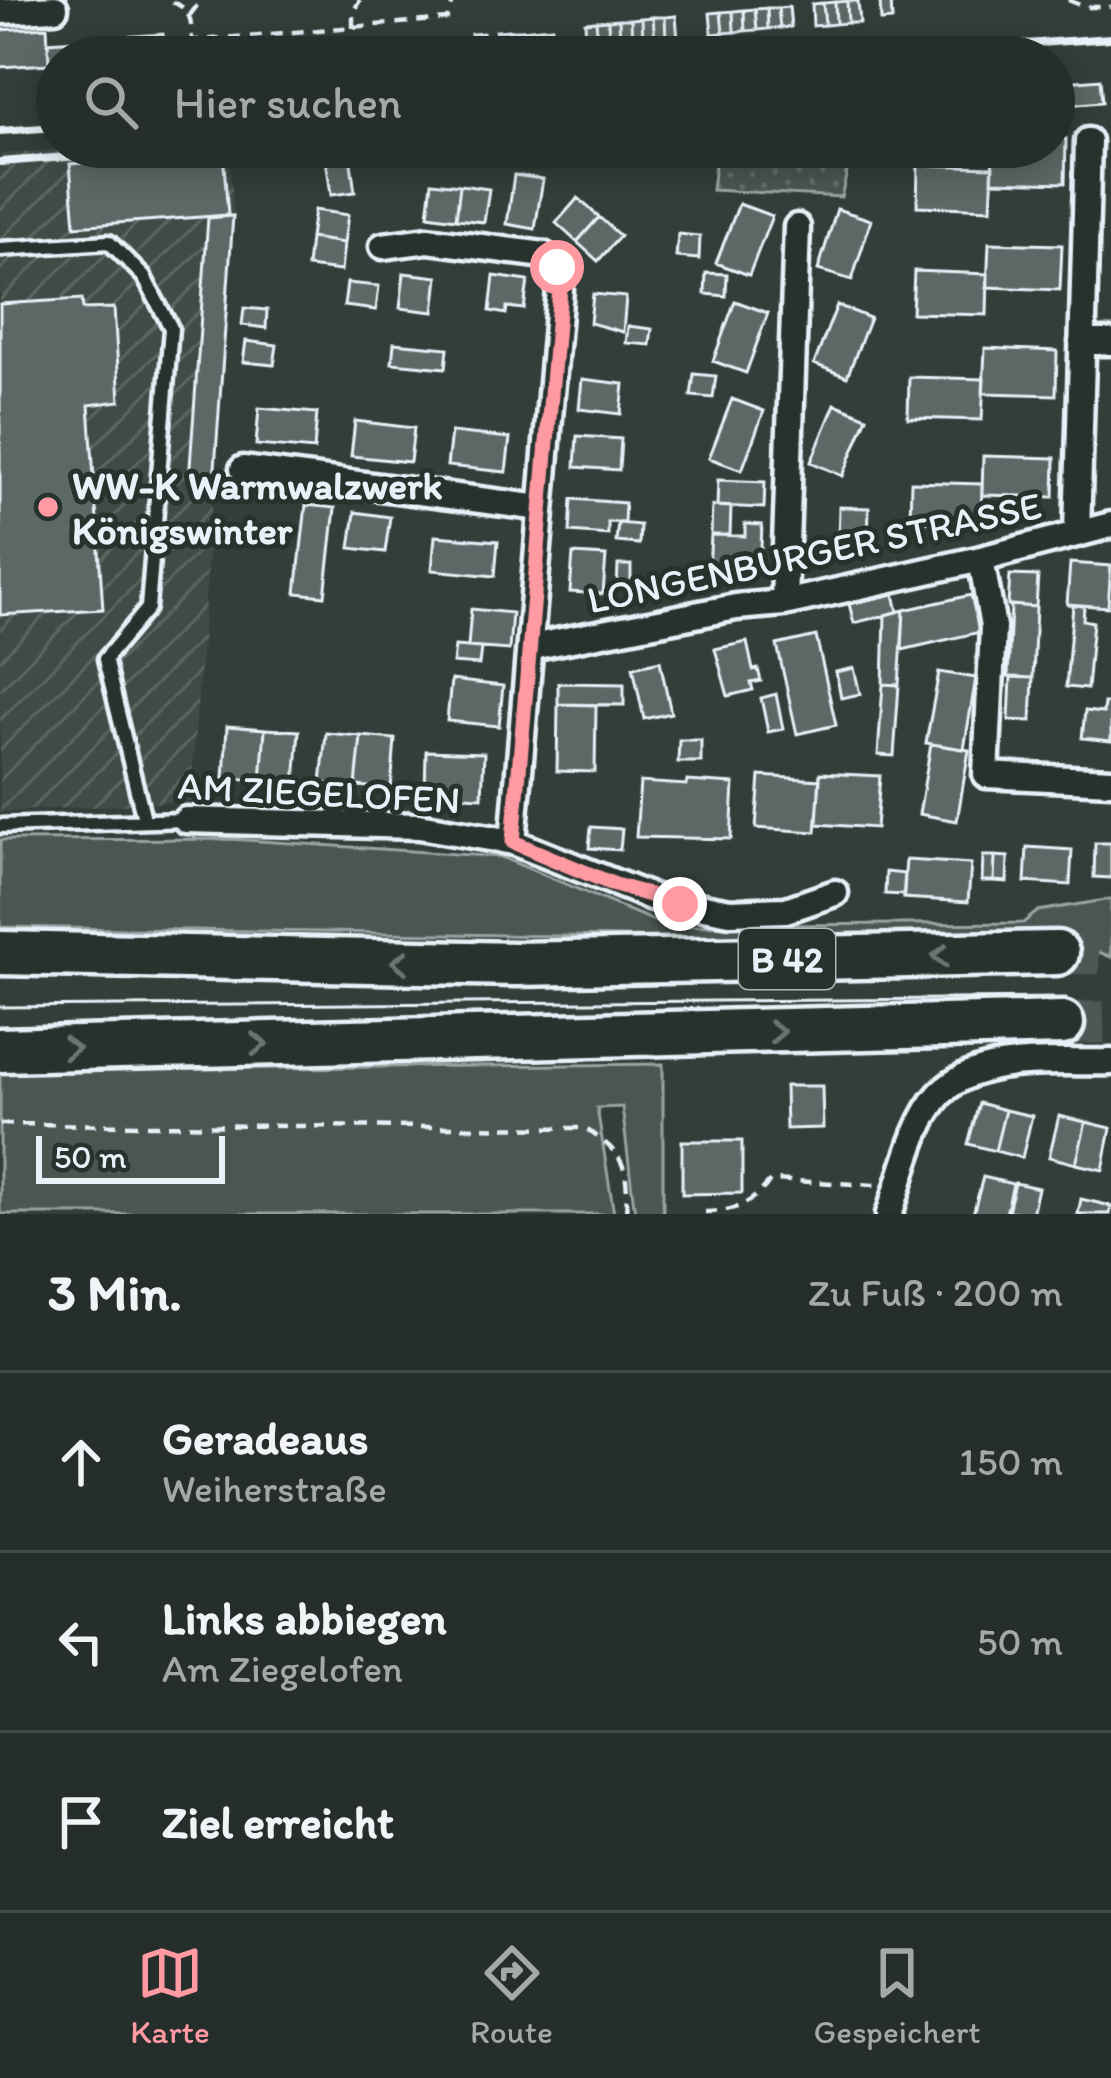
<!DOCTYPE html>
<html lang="de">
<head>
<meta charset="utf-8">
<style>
	:root { --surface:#262e2b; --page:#323a37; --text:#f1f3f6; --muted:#a4a8a9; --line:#424a47; --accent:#ff9aa2 }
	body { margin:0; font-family:Itim,sans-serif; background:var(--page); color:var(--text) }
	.scale { position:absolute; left:36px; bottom:30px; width:189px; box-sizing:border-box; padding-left:12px; border:6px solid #e8f1f8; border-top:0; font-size:33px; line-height:42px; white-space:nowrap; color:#e8f1f8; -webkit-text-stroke:9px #26332d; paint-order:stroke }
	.stop { position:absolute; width:36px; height:36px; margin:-27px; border:9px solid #ff9aa2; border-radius:50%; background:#fff }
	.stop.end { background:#ff9aa2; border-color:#fff; box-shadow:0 3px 12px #0008 }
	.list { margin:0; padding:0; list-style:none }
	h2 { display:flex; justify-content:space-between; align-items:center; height:156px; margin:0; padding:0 48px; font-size:51px }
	h2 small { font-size:39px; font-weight:400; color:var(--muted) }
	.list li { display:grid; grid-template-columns:78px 1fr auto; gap:36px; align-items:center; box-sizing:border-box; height:180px; padding:0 48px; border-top:3px solid var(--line) }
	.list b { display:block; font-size:45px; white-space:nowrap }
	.list p { margin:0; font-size:39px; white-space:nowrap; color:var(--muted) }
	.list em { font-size:39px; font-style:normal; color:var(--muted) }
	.icon { flex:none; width:66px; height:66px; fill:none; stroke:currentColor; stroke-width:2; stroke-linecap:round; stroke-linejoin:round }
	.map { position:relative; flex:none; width:1111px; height:1214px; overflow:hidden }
	.search { position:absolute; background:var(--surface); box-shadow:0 6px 30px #0003; left:36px; right:36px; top:36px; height:132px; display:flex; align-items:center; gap:30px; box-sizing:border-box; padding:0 42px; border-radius:66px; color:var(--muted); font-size:45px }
	.sheet { height:696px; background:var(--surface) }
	nav { display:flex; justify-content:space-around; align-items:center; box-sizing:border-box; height:168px; border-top:3px solid var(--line); background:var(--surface); font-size:33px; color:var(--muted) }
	nav a { display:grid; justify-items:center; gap:6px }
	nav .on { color:var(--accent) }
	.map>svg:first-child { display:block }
</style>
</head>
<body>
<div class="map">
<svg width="1111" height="1214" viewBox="0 0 1111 1214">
	<defs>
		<pattern id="industrial-furrows" width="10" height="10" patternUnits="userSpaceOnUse" patternTransform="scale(3)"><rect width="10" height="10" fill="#3f4b46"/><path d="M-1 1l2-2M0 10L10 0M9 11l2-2" fill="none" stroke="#5b6561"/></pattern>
		<pattern id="park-dots" width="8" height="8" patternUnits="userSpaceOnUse" patternTransform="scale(3)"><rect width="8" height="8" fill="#495651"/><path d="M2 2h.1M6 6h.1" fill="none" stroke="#636f6b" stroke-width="1.8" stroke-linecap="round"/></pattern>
	</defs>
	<rect width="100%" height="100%" fill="#323e39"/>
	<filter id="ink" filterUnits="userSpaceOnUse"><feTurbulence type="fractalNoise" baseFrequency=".00833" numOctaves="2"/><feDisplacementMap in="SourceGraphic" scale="24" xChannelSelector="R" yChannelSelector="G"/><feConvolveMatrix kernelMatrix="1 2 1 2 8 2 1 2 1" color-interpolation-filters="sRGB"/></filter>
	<g filter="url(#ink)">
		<path fill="url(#industrial-furrows)" d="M97,147H228L234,214L190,801L0,812V154Z"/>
		<path fill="#495651" stroke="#98a4a4" stroke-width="3" d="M230,839L501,857L666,926L1023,923L1038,911L1111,899V957L1045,930L1044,937L688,938L0,927V840Z
			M663,1064V1214H635L622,1107L597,1108L614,1214H0V1071Z"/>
		<path fill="url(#park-dots)" stroke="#98a4a4" stroke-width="3" d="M717,147H853L841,197L712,190Z"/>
		<path fill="#5c6865" stroke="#e8f1f8" stroke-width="3" d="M880,0H891L892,20L881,21Z
			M847,1H858L860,23H848Z
			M847,1L848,23L836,24L835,2Z
			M835,2L836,24L825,25L823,3Z
			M823,3L825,25L813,26L812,4Z
			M789,7L791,27L780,28L778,8Z
			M767,8L768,29L757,30L755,9Z
			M767,8H778L780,28L768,29Z
			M755,9L757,30L745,31L744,10Z
			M744,10L745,31L734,32L733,11Z
			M733,11L734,32L723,33L721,12Z
			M721,12L723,33L712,34L710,13Z
			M676,16L678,40H666L665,17Z
			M653,17L655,41L643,42L642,18Z
			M653,17H665L666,40L655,41Z
			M642,18L643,42H632L631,19Z
			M619,19L620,43L609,44L608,20Z
			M619,19H631L632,42L620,43Z
			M608,20L609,44H598L596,21Z
			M596,21L598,44L586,45L585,22Z
			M47,27L49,64L0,67V30Z
			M552,27L554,51L543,52L541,28Z
			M541,28L543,52H532L530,29Z
			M530,29L532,52L521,53L518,30Z
			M508,30L510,54L499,55L496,31Z
			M508,30H518L521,53L510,54Z
			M483,33L486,55L474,57L471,34Z
			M163,34L165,55L57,57V63L49,64L48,42Z
			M1100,79L1102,102L1054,106V83Z
			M1054,138L1066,139L1065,183L992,181L993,147H1054Z
			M223,152L228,215L75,226L70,164Z
			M350,156L355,192L331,195L326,159Z
			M918,165L993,167L991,209L917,206Z
			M514,175L543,179L535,229L507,224Z
			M432,182L460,185L456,219L428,215Z
			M460,185L489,189L484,222L456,219Z
			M578,198L599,217L577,242L556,223Z
			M739,204L772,216L749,275L716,263Z
			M837,209L871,220L852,280L818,270Z
			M314,210L348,215L344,243L310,238Z
			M233,216L214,482L189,480L208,218Z
			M599,217L620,236L598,261L577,242Z
			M678,234L700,236L699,259L676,257Z
			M310,238L344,243L341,271L307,267Z
			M989,243L1062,245L1060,290L987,287Z
			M914,271L988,274L987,315L912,313Z
			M404,273L438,277L434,312L400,308Z
			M706,273L727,274L726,296L705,294Z
			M494,276L528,281L524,309L507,307L506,314L490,311Z
			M347,283L379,286L376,310L344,306Z
			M593,294L626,297L623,332L590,323Z
			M82,299L83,309L114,308L120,401L89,405L103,609L0,615V304Z
			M735,301L768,313L746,373L713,361Z
			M837,305L870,318L847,377L814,364Z
			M244,308L267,310L266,328L242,325Z
			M628,326L652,329L650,345L626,343Z
			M246,341L277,345L274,365L243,362Z
			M394,343L448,348L446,368L392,363Z
			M985,348L1057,351L1056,395L983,393Z
			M694,374L716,376L713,398L691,396Z
			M909,377L984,379L982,420L908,418Z
			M582,379L624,384L621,414L579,409Z
			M732,399L764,411L742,470L709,458Z
			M835,404L867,417L843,476L811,462Z
			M259,408L317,413L314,450L256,445Z
			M355,421L414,428L410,462L351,456Z
			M451,432L510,438L506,472L447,466Z
			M577,436L621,439L619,470L575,467Z
			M983,456L1055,458L1054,497L982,495Z
			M718,480L765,482L764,508L717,506Z
			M911,482L982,484L981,523L910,521Z
			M572,499L625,503L624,523L608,522V535L570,532Z
			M306,505L335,508L325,596L296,593Z
			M712,506L731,507L730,535H711Z
			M839,507L869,508L868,542L838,541Z
			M355,512L390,517L385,552L350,548Z
			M618,523L640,525L639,544L616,542Z
			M745,524L762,525L760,570L709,568L711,535L745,536Z
			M435,536L498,541L495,576L432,570Z
			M573,554L606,556L603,594L570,592Z
			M1070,563L1111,566L1108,607L1067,604Z
			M618,565H631V588H617Z
			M1010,575L1038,576L1036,607L1008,605Z
			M894,594L898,612L854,623L849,604Z
			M971,595L980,632L902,650L904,610Z
			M1011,605L1036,607L1033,678L1008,677Z
			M1073,605L1084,606L1083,620L1093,622L1087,689L1066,687Z
			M471,609L512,613L509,650L468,647Z
			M904,610L899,685L883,684L885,615Z
			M816,636L836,725L797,734L777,645Z
			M747,642L753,670L758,669L761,681L751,683L753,690L728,696L715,649Z
			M455,646L481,648L479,665L453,663Z
			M660,661L671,713L644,719L633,667Z
			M854,668L860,694L841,698L836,672Z
			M939,672L976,678L964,749L926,743Z
			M1011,677L1033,678L1031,721L1009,720Z
			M451,680L503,686L499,726L447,721Z
			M558,683L624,684V705L558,704Z
			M883,684L899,685L894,756L878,755Z
			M776,694L783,729L768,732L761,698Z
			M1104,703H1111V741L1082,738L1085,711L1103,713Z
			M558,704L596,705L595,772L557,771Z
			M227,726L265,729L261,780L224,778Z
			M265,729L299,731L295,783L261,780Z
			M326,733L361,736L356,786L321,783Z
			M361,736L395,739L391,789L356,786Z
			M679,740H701V762H678Z
			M931,744L969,750L957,821L919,814Z
			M426,751L484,753L482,797L425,794Z
			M820,773L880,776L876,828L817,824Z
			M760,776L820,780L816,832L756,828Z
			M687,781L734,784L731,839L636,837L640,782L686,785Z
			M591,827L622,829L620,850L589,848Z
			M1095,843H1111V878L1094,877Z
			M1027,847L1072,850L1070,885L1025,882Z
			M983,856H995L994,881H982Z
			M995,856L1008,857L1007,882L994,881Z
			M906,860L971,864L968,902L903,898Z
			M886,872L905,874L904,895L885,894Z
			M785,1086H822L823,1128L786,1129Z
			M979,1103L1005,1110L995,1151L968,1144Z
			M1005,1110L1032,1116L1022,1158L995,1151Z
			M1059,1116L1086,1122L1076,1164L1049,1157Z
			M1086,1122L1111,1128L1103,1170L1076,1164Z
			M682,1141H742V1193L682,1194Z
			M983,1177L1013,1184L1006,1214H973Z
			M1015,1183L1038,1188L1032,1214L1008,1211Z
			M1081,1199L1111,1206L1110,1214H1078Z"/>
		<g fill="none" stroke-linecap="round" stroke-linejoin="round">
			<path stroke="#4d5956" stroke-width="42" stroke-dasharray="42 21" stroke-linecap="butt" d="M1057,953H1111
				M1062,1023L1111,1022"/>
			<defs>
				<path id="lane" d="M0,249L109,242L144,277L171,328L148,608L105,659L144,819
					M0,826L185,820"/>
				<path id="street" d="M0,11L55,8
					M383,246L428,240L544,255L557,267L560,289L513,842
					M1082,342H1111
					M243,469L541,508
					M1077,534L1088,141
					M981,559L993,627L986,775L1111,781
					M784,603L797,227
					M531,647L736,607L784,603L981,559L1111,525
					M186,820L419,826L513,842L651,897L730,912L786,910L835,893
					M889,1214C903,1177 913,1123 940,1094C980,1053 1059,1064 1111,1062"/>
				<path id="highway" d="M0,953L516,964L1057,953
					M0,1050L1062,1023"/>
			</defs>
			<use href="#lane" stroke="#e8f1f8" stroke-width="21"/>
			<use href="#street" stroke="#e8f1f8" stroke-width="33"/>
			<use href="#highway" stroke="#e8f1f8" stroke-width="51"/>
			<path stroke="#e8f1f8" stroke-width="4.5" stroke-dasharray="12 9" stroke-linecap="butt" d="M1068,0L1086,7H1111
				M172,2C192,9 191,21 192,40H200L447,19L454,0
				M190,15L201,0
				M353,28V12L360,0
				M0,1124L584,1128C625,1154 629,1166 626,1214
				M705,1212C737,1211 750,1205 771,1180L876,1185"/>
			<use href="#lane" stroke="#26332d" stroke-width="12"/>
			<use href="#street" stroke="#26332d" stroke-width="24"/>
			<use href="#highway" stroke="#26332d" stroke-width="42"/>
			<path stroke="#e8f1f8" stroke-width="3" d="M0,1007L1066,998"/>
			<path stroke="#e8f1f8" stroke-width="8" d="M839,57L1111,38
				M0,131L57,127
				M0,162L203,147"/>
		</g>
		<defs><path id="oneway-chevron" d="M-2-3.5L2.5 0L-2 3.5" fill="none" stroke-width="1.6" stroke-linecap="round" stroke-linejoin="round" transform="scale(3)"/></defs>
		<g stroke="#6a7674">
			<use href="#oneway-chevron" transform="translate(940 956) rotate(179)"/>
			<use href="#oneway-chevron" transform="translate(400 962) rotate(-179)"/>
			<use href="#oneway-chevron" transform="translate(777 1032) rotate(-2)"/>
			<use href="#oneway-chevron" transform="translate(259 1044) rotate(-1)"/>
			<use href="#oneway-chevron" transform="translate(71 1048) rotate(-1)"/>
		</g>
	</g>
	<g fill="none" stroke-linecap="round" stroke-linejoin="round" filter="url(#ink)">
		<path stroke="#ff9aa2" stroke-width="15" d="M557,267L560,289L513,842L615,885L680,904"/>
	</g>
	<circle fill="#ff9aa2" stroke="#26332d" stroke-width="4.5" cx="48" cy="507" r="12"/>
	<g text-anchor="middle" stroke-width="10" stroke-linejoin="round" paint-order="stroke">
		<rect fill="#26332d" stroke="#aeb8bb" stroke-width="3" x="739" y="929" width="96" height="60" rx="9"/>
		<g font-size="36" font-weight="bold" fill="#e8f1f8">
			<text x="787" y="972">B 42</text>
		</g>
		<g font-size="39" font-weight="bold" fill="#e8f1f8" stroke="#26332d" text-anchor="start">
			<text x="72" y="499">WW-K Warmwalzwerk<tspan x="72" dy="45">Königswinter</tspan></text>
		</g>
		<g font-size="39" fill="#e8f1f8" stroke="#26332d">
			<text transform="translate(814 552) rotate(-12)" y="14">LONGENBURGER STRASSE</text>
			<text transform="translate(319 792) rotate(3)" y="14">AM ZIEGELOFEN</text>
		</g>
	</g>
</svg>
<div class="scale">50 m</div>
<div class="stop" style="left:557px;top:267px"></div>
<div class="stop end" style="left:680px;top:904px"></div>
<div class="search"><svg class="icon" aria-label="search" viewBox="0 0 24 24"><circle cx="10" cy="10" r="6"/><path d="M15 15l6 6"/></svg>Hier suchen</div>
</div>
<section class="sheet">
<h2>3 Min.<small>Zu Fuß · 200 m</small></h2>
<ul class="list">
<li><svg class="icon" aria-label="ahead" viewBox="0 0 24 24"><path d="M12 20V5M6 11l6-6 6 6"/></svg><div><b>Geradeaus</b><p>Weiherstraße</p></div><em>150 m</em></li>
<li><svg class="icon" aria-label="left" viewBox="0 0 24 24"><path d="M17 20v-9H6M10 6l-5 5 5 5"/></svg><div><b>Links abbiegen</b><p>Am Ziegelofen</p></div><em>50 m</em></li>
<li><svg class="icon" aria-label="arrive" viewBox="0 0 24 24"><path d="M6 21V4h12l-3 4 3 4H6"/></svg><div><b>Ziel erreicht</b></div></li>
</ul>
</section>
<nav>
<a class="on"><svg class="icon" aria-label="map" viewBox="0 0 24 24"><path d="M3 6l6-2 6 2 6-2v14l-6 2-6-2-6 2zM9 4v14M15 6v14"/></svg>Karte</a>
<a><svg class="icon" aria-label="directions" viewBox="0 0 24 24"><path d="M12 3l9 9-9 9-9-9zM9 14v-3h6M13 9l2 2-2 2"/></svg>Route</a>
<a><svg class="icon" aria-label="saved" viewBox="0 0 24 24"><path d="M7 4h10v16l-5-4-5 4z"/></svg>Gespeichert</a>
</nav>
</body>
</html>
